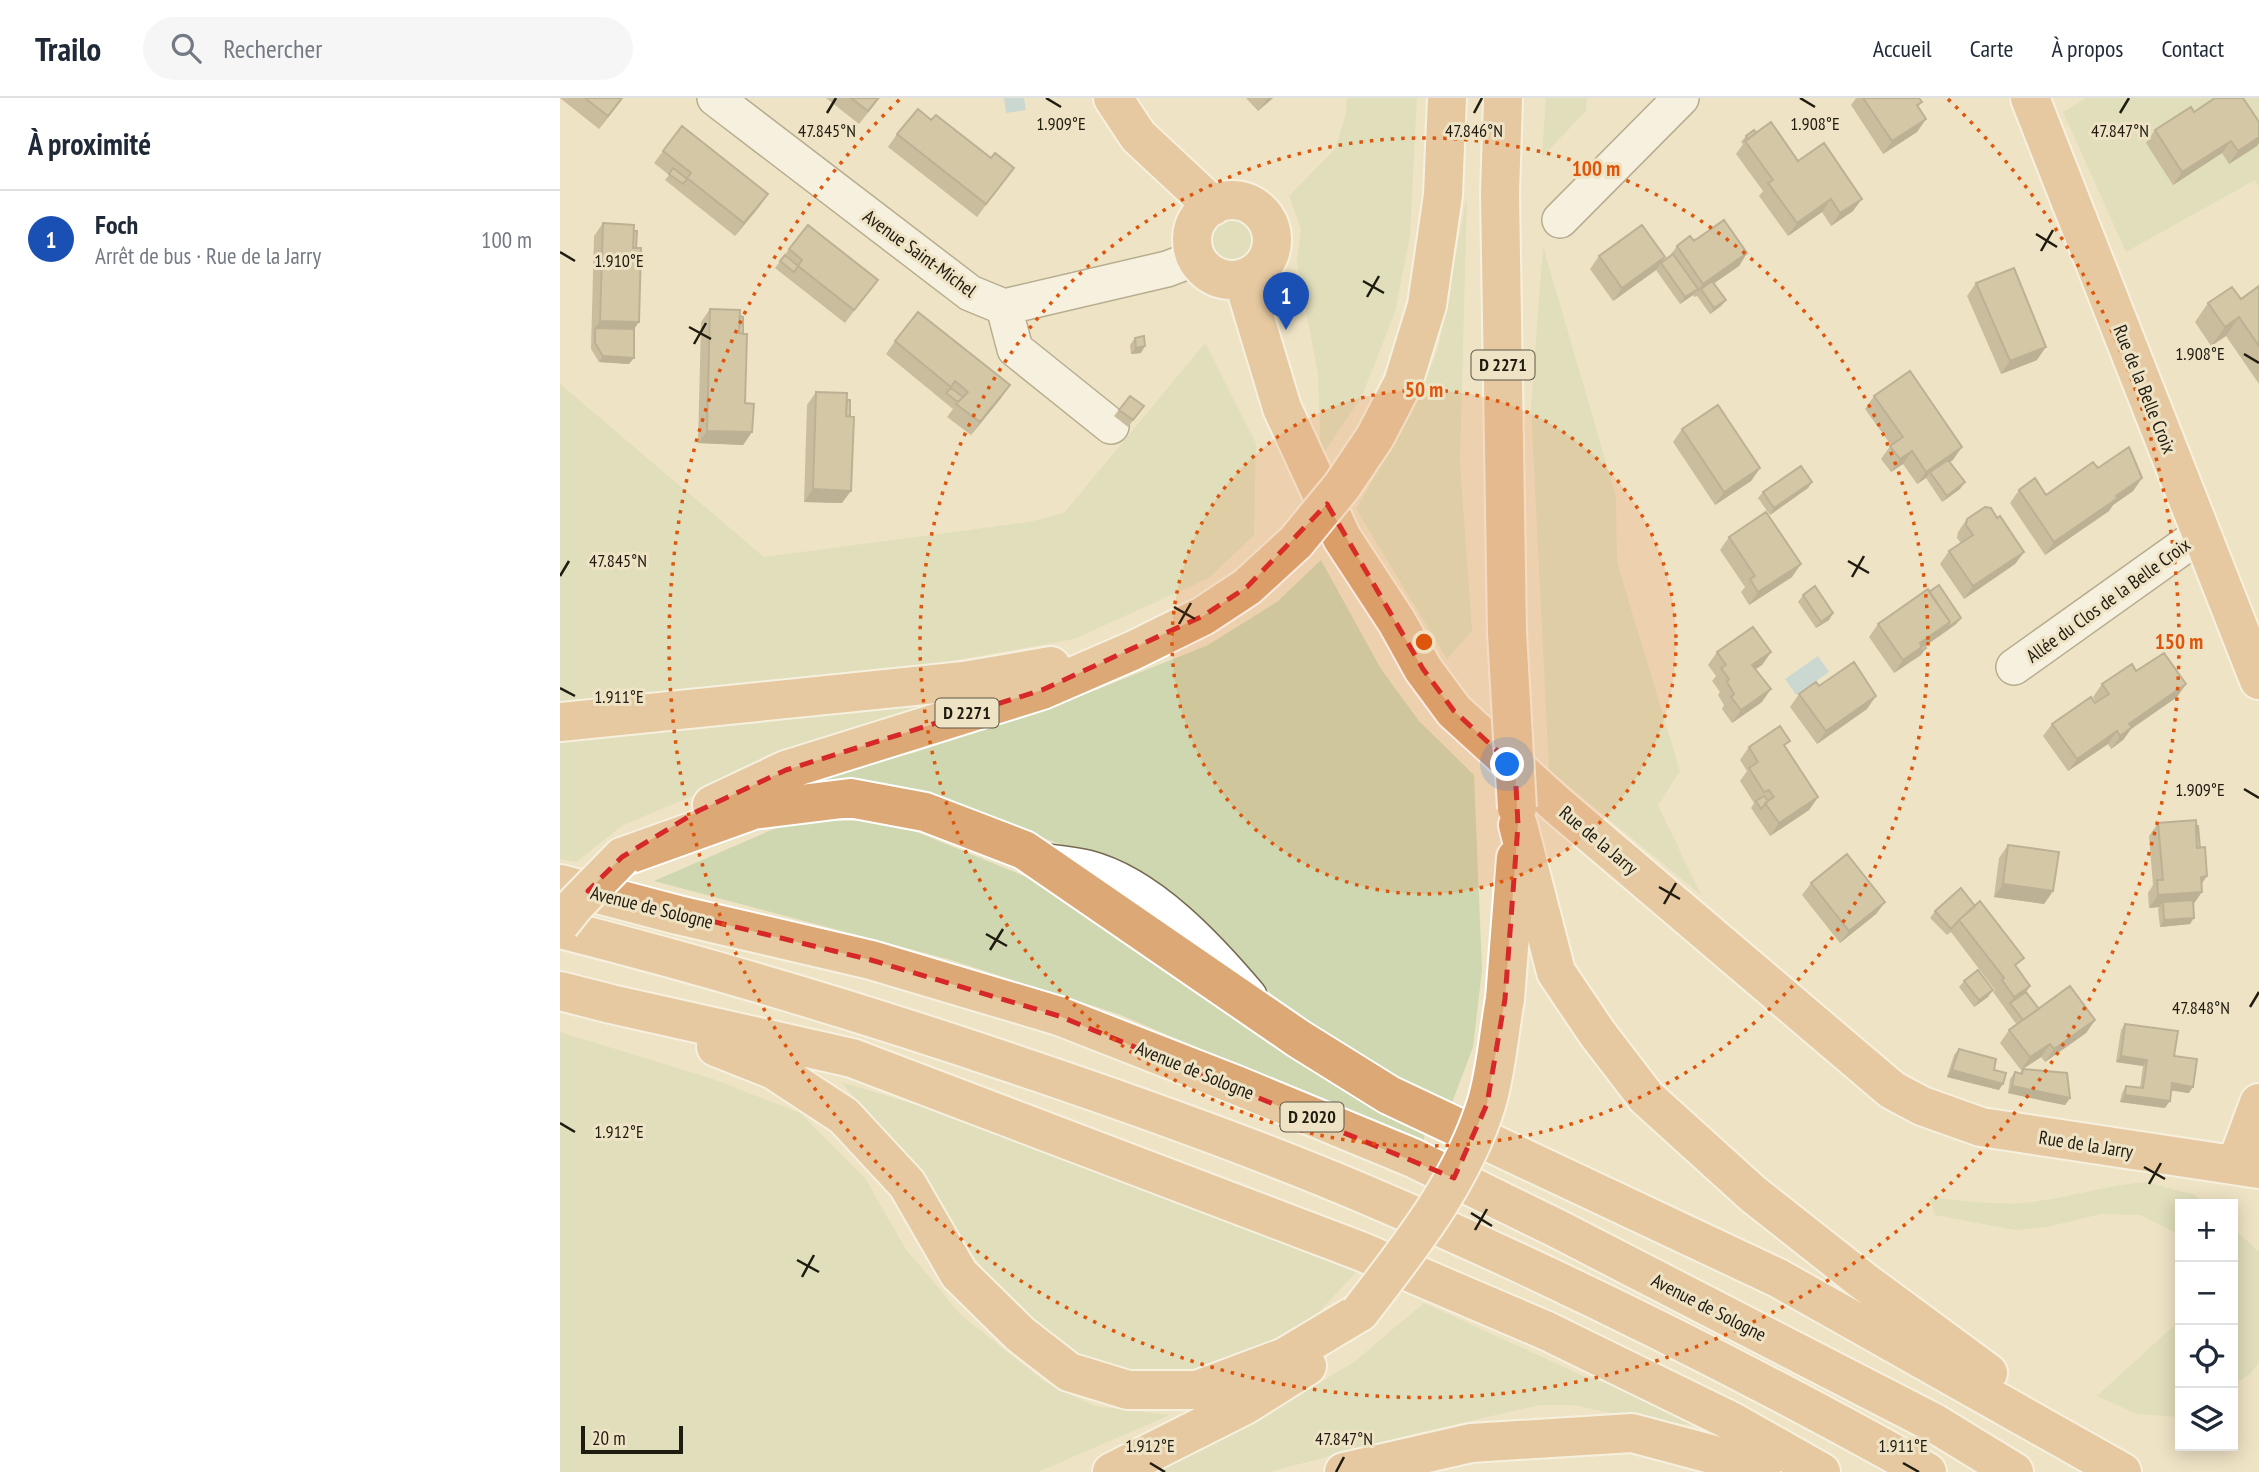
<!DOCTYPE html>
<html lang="fr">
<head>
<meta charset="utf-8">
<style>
	:root { --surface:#fff; --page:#f6f6f7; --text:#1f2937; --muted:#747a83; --line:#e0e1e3; --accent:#1a73e8 }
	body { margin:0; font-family:"PT Sans Narrow",sans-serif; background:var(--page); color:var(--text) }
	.controls { position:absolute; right:21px; bottom:21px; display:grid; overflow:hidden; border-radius:0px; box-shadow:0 4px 18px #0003 }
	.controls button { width:63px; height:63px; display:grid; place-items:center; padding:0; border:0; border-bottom:2px solid var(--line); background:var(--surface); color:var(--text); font:35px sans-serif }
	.scale { position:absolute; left:21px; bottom:18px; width:102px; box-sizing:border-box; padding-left:7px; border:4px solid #1f1b10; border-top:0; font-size:19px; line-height:24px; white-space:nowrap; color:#1f1b10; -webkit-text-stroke:5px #efe3c5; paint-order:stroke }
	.you { position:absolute; left:948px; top:667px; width:24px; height:24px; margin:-18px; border:5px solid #fff; border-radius:50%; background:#1a73e8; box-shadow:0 0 0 10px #1a73e833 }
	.badge { display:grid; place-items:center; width:46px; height:46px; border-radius:50%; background:var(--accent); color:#fff; font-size:23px; font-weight:700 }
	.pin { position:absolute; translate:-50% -58px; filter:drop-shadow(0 2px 4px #0008) }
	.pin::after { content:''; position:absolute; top:37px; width:24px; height:21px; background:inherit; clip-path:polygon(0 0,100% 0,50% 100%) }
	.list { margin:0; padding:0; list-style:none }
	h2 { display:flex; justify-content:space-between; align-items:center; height:91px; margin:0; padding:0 28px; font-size:30px }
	h2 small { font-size:23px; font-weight:400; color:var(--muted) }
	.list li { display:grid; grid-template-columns:46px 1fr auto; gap:21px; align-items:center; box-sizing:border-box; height:98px; padding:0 28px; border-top:2px solid var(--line) }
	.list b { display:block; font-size:26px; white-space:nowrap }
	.list p { margin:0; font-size:23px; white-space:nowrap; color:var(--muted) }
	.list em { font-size:23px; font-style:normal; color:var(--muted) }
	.icon { flex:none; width:38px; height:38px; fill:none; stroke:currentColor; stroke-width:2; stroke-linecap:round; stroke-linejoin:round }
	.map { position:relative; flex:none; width:1699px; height:1374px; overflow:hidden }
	header { display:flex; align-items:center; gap:42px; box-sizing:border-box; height:98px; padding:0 35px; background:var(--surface); border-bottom:2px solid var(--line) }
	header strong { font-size:33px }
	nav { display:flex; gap:38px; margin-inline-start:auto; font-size:24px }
	.search { width:490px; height:63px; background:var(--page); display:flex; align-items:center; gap:18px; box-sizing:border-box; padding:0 24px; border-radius:38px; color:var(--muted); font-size:26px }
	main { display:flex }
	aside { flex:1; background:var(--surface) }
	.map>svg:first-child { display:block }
</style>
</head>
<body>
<header>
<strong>Trailo</strong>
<div class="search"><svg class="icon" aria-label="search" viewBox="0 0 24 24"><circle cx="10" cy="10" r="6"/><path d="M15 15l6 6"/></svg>Rechercher</div>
<nav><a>Accueil</a><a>Carte</a><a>À propos</a><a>Contact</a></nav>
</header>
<main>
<aside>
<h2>À proximité<small></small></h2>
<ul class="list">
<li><span class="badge" style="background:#1a4fb4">1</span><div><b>Foch</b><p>Arrêt de bus · Rue de la Jarry</p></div><em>100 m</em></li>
</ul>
</aside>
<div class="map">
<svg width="1699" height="1374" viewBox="0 0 1699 1374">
	<rect width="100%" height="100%" fill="#efe3c5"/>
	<path fill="#cfd7b0" d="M787,0H857L850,137L835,214L802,298L761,359L758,276L737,165L741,131L729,98L775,51L786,16Z
		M986,0H1027L1026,13L982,59Z
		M1526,0H1699V89L1695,82L1566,154L1503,14Z
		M907,97L900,365L912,533L887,561L796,411L852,314L878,251Z
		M653 142a20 20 0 1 1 40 0a20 20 0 1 1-40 0Z
		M983,148L1056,399L1057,464L1120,673L1098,707L1141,797L989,672L971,309Z
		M645,245L696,345L694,437L649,480L514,541L302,579L0,606V286L204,459L469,424L504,415Z
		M761,462L821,571L859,623L914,677L922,872L913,949L890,1010L745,932L661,842L586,776L366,699L241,696L239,685L353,655L496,608L648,547L717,504Z
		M428,592L231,657L63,727L16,764L0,761V638Z
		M232,723H330L491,789L866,1031L863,1045L558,916L391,862L94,783Z
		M0,934L153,981L240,1015L305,1080L345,1150L401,1217L485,1284L534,1308L610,1317L478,1374H0Z
		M281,984L453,1036L801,1169L756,1217L708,1248L635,1271L564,1273L523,1259L475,1224L430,1180L311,1019Z
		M1586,1084L1635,1097L1645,1106H1620V1137L1580,1117L1541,1116L1487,1129L1455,1132L1375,1117L1369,1099C1401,1103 1441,1108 1473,1104C1511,1099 1548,1087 1586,1084Z
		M1673,1130L1699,1154V1265L1689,1277L1673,1287Z
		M864,1205L1021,1277L1076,1295L1134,1327L1089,1323L1013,1307H979L854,1336L709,1374H578L650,1346L712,1313L794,1264Z
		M1620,1222V1319L1577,1316L1537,1298Z"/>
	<path fill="#a0cbe1" d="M444,0H464L466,12L446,15Z
		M1258,558L1269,574L1236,597L1225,581Z"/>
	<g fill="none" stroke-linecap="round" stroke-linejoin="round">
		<defs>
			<path id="minor" d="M155,0L410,195L444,209L607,171L636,160
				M1000,122L1121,0
				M444,209L455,251L551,328
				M1454,569L1642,435
				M479,763C495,765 511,766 527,770C590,786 649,851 689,898"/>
			<path id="major" d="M553,0L578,38L653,108
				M943,0L940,95L947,535
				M1470,0L1699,582
				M632 142a40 40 0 1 1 80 0a40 40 0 1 1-80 0Z
				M683,181L722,310L782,440L837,524L863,571L894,613L996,706L1332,992L1362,1008L1421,1029L1699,1071
				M843,285L867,207L883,97L887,0
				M0,624L404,583L491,568
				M152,707L226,672L482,592L572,553L643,518L687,489L736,444
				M958,727L996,874L1037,935L1086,999L1193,1096L1302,1182L1428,1275
				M62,759L193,712L290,700L365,714L464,752L739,941L829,997L1218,1180L1562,1374
				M0,786L118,817L311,862L499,918L676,987L853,1060L996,1130L1374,1325L1454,1374
				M0,831C151,869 300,914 448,964C567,1004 686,1046 802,1095C995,1177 1184,1272 1367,1374
				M0,893L51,906L292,960L800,1153L987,1233L1171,1323L1261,1374
				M945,901L956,760
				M156,949L214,972L284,1018L347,1086L399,1176L460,1236L509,1274L568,1292H637L725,1259L800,1214
				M1676,1067L1699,1005
				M552,1374L685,1307L747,1268
				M784,1374L911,1345L1072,1335L1181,1364L1201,1374"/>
		</defs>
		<use href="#minor" stroke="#756a4f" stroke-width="38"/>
		<use href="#major" stroke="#fff" stroke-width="42"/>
		<use href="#minor" stroke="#fff" stroke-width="35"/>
		<use href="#major" stroke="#dca976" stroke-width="38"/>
		<defs>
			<path id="major-bridge" d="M736,444L782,388L815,339L843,285
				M947,535L957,710
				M0,826L16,806L62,759
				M800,1214C849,1150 901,1086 926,1007C936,976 939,934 945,901"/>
		</defs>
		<use href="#major-bridge" stroke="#fff" stroke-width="42" stroke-linecap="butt"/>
		<use href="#major-bridge" stroke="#dca976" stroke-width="38"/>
	</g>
	<path fill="#9b8e6d" d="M0,0H63L39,31Z
		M266,0H320L299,26Z
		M686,0H713L698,13Z
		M1296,0H1359L1362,4L1358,9L1366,21L1357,34L1323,56L1291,7Z
		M1634,14L1697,48L1669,66L1662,55L1613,87L1586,45L1595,32Z
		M371,22L431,60L454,70L417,119L328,49L337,36Z
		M1196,35L1238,63L1293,113L1271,128L1262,114L1228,138L1199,98L1203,93L1176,56L1183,46L1181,44L1186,38Z
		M103,53L199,109L175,138L105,82L109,77L94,65Z
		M43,125L74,231L69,266L39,264L31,251L34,138Z
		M1138,140L1187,155L1179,168L1154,185L1166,202L1161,208L1150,216L1137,198L1134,199L1133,197L1120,206L1096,172L1053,203L1030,171L1039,158L1105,159L1101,165L1109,159L1117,148L1132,141Z
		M229,151L318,182L285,225L215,170Z
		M1416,185L1477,262L1441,276L1407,198Z
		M1699,188V286L1666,238L1651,248L1635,224L1648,205L1681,201Z
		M150,211L180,218L183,236L185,305L192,334L183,347L138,345L141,224Z
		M575,240L581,255L571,256L570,247Z
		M335,243L441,300L411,337L387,319L393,311L326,256Z
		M256,294L282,405L244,404L247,307Z
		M570,298L584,308L568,329L554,318Z
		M1314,298L1393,362L1389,364L1400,391L1382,404L1366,380L1357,386L1343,366L1331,374L1321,361L1331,347L1305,311Z
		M1122,331L1200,370L1191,383L1155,407L1113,344Z
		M1538,370L1582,380L1573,393L1553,407L1549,413L1485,457L1450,405L1459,392L1486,397Z
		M1252,384L1248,390L1210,417L1198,400L1203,394Z
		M1437,420L1464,454L1455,466L1404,501L1380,466L1389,453L1401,445L1397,440L1398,434L1407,421Z
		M1169,439L1232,479L1189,507L1181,494L1185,489L1160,452Z
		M1369,494L1401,520L1396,526L1365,548L1361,557L1334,575L1309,539L1318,526Z
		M1243,497L1273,515L1269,522L1256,530L1238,504Z
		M1157,554H1211L1202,567L1195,571L1202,604L1172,625L1162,611L1164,607L1158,597L1160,594L1152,583L1156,578L1148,567Z
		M1577,573L1626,586L1617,599L1571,631L1563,642L1551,651L1548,646L1508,673L1483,638L1492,626L1536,604L1533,599L1542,586Z
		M1259,588L1307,611L1257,646L1230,609L1239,596Z
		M1189,649H1225L1258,699L1249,712L1210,738L1191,710L1194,705L1180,683L1187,673L1180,662Z
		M1598,725L1641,787L1633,807L1630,826L1600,829L1598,811L1599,809L1589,810L1588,795L1593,787L1589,738Z
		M1448,747L1493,793L1484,806L1434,799L1439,760Z
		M1251,785L1325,804L1316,816L1280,845L1242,797Z
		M1401,790L1470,888L1466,894L1479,911L1535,922L1526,935L1485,964L1481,959L1463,971L1510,1000L1505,1007L1448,995L1450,981L1455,974L1460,975L1463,971L1461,972L1440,945L1449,932L1457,927L1433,894L1435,892L1391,834L1387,837L1370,820L1375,813Z
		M1404,883L1428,899L1414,909L1399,889Z
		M1565,926L1614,958L1629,995L1611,992L1605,1010L1560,1004L1562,995L1566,988L1580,990L1583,968L1556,964L1561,932Z
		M1399,951L1434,972L1439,992L1387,979L1394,957Z"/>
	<path fill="#7e7459" d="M62,0H63L39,31L48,18Z
		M708,0H713L698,13Z
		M1366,21L1357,34L1323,56L1332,43Z
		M1699,39V45L1697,48L1669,66L1678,53Z
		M1671,43L1662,55L1613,87L1622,74Z
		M208,96L199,109L175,138L184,125Z
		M1271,101L1262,114L1228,138L1237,125Z
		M1302,101L1293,113L1271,128L1280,115Z
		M1187,155L1179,168L1143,193L1141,191L1134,199L1143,186Z
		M1105,159L1096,172L1053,203L1062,190Z
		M1138,191L1133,197L1120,206L1125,199Z
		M1166,202L1161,208L1150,216L1154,210Z
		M1679,219L1666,238L1651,248L1665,229Z
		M40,223L79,224L70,237L35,230Z
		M585,248L581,255L571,256L576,250Z
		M1486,249L1477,262L1441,276L1450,263Z
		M43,258L74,260L69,266L39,264Z
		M450,287L441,300L411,337L420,324Z
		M147,333L192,334L183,347L138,345Z
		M1402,349L1393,362L1372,376L1370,374L1366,380L1357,386L1366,374Z
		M1352,353L1343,366L1331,374L1340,361Z
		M1200,370L1191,383L1155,407L1164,394Z
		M1582,380L1573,393L1553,407L1549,413L1485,457L1494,444Z
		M1252,384L1248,390L1210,417L1214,410Z
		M1405,384L1400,391L1382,404L1387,398Z
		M253,391L291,393L282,405L244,404Z
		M1464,454L1455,466L1404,501L1413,488Z
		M1241,466L1232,479L1189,507L1198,494Z
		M1273,515L1269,522L1256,530L1261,524Z
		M1401,520L1396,526L1381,537L1386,531Z
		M1390,524L1381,537L1360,551L1353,562L1334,575L1343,562L1360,545Z
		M1366,550L1361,557L1353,562L1358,555Z
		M1211,554L1202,567L1183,580L1192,567Z
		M1626,586L1617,599L1571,631L1563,642L1551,651L1569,626Z
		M1211,591L1202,604L1172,625L1181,612Z
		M1316,598L1307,611L1257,646L1266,633Z
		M1557,633L1548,646L1508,673L1517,661Z
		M1258,699L1249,712L1210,738L1219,725Z
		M1647,778L1638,791L1641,779Z
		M1443,786L1493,793L1484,806L1434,799Z
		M1642,794L1633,807L1603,804L1599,809L1589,810L1598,797Z
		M1325,804L1316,816L1280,845L1289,833Z
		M1634,820L1630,826L1600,829L1604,822Z
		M1470,888L1461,901L1450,905L1454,899Z
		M1433,892L1428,899L1414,909L1419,902Z
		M1535,922L1526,935L1485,964L1494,951Z
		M1490,946L1481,959L1461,972L1470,959Z
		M1561,958L1587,962L1583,968L1556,964Z
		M1392,972L1443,986L1439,992L1387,979Z
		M1612,985L1633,989L1629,995L1607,992Z
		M1452,988L1510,1000L1505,1007L1484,1003L1448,995Z
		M1565,997L1610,1003L1605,1010L1560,1004Z"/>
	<path fill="#b4a57f" stroke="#7e7459" stroke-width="2" d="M25,0H62L48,18Z
		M291,0H318L308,13Z
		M1303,0H1359L1362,4L1357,7L1366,21L1332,43Z
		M1655,0H1683L1699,24V39L1678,53L1671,43L1622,74L1595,32L1631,9L1634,14Z
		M358,11L371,22L376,17L431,60L435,55L454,70L426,106L337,36Z
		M1211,24L1238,63L1264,45L1302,101L1280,115L1271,101L1237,125L1208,85L1213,82L1185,43Z
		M122,28L208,96L184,125L127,80L131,75L103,53Z
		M1194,32L1196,35L1188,41L1186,38Z
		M113,70L127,81L123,86L109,76Z
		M1164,122L1187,155L1143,186L1117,148L1130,138L1134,143Z
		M43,125L74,127L73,150H81L79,224L40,223Z
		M248,127L318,182L294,212L238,168L242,162L229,151Z
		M1082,127L1105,159L1062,190L1039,158Z
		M74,133H77L76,150H73Z
		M1113,156L1138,191L1125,199L1101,165Z
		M225,157L238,168L234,174L220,163Z
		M1454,170L1486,249L1450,263L1416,185Z
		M1152,183L1166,202L1154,210L1141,191Z
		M1699,188V248L1679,219L1665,229L1648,205L1672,189L1681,201Z
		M150,211L180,212L179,235L187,236L185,305L194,306L192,334L147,333Z
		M358,214L450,287L420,324L396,306L408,294L395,283L391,289L335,243Z
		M180,218L183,219V236L179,235Z
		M35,230L74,231V260L43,258L35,245Z
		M584,238L585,248L576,250L575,240Z
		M1350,273L1402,349L1366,374L1352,353L1340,361L1330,348L1343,339L1314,298Z
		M391,290L403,299L398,304L386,295Z
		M256,294L287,295L286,318L294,319L291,393L253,391Z
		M570,298L584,308L573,322L559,312Z
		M287,302H290V318H286Z
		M1158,307L1200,370L1164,394L1122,331Z
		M1569,349L1582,380L1556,398L1558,400L1494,444L1459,392L1475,380L1486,397L1533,364L1538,370Z
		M1388,362L1405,384L1387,398L1370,374Z
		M1241,368L1252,384L1214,410L1203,394Z
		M1425,409L1431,410L1437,420L1440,418L1464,454L1413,488L1389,453L1413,437L1406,427L1407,421Z
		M1206,414L1241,466L1198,494L1190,481L1195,478L1169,439Z
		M1379,487L1401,520L1386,531L1390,524L1369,494Z
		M1255,488L1273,515L1261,524L1243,497Z
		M1368,491L1390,524L1360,545L1362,549L1343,562L1318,526Z
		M1193,529L1211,554L1192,567L1211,591L1181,612L1171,599L1174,596L1167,584L1169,581L1161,570L1166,567L1157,554Z
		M1363,546L1366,550L1358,555L1362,549L1361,548Z
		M1604,555L1626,586L1569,626L1572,629L1560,638L1557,633L1517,661L1492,626L1531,599L1535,605L1549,596L1542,586L1572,566L1576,573Z
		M1294,564L1316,598L1266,633L1239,596L1256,584L1259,588Z
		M1220,628L1230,643L1224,647L1258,699L1219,725L1205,705L1214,699L1209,692L1204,694L1189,670L1198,664L1189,649Z
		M1204,698L1208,703L1201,711L1196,703Z
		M1636,722L1637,750L1645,749L1647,778L1641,779L1642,794L1598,797L1597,782H1603L1598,725Z
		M1636,728H1638L1640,750H1637Z
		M1448,747L1499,754L1493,793L1443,786Z
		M1287,756L1325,804L1289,833L1251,785Z
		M1401,790L1415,808L1399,822L1391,831L1375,813Z
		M1633,802L1634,820L1604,822L1603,804Z
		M1420,803L1464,860L1455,867L1470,888L1454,899L1442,882L1444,880L1399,822Z
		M1418,872L1433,892L1419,902L1404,883Z
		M1510,888L1535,922L1494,951L1490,946L1470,959L1449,932Z
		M1466,894L1479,911L1463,922L1450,905Z
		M1565,926L1618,933L1614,958L1637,961L1633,989L1612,985L1610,1003L1565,997L1566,988L1583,990L1587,962L1561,958Z
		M1399,951L1436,961L1434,972L1446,975L1443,986L1392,972Z
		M1463,971L1507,975L1510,1000L1452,988L1455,974L1462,976Z"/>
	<path d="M0 0H1699V1374H0ZM767,406L863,571L894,613L955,669L958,727L945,901L927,1006L894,1080L499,918L311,862L28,793L62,759L138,713L226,672L482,592L643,518L687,489Z" fill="#efe3c5" fill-opacity=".55" fill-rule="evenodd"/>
	<path fill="none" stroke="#d62828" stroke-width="5" stroke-dasharray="14 9" stroke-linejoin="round" d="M767,406L863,571L894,613L955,669L958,727L945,901L927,1006L894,1080L499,918L311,862L28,793L62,759L138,713L226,672L482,592L643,518L687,489Z"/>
	<path fill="none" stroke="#1f1b10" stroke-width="2.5" d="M486,0L501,9M1240,0L1255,9M267,15L276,0M914,15L922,0M1560,15L1569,0M1476,136L1497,149M1481,153L1493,132M0,154L15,163M803,183L824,195M807,199L819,178M129,229L151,241M134,246L146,225M1684,256L1699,265M1288,463L1309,475M0,478L9,463M1292,479L1304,458M614,509L635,521M619,526L631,505M0,590L15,598M1684,691L1699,700M1099,789L1120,801M1104,806L1116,785M426,836L447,848M430,852L443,831M1690,909L1699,894M0,1025L15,1034M1584,1069L1605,1081M1589,1086L1601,1065M911,1115L932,1128M915,1132L927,1111M237,1162L259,1174M242,1179L254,1157M590,1365L605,1374M1343,1365L1359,1374M776,1374L784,1359"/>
	<circle cx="864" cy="544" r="252" fill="#de560c" fill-opacity=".12"/>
	<g fill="none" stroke="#de560c" stroke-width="3.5" stroke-dasharray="3.5 7">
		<circle cx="864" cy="544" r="252"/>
		<circle cx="864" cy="544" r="504"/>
		<path d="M1388 1A755 755 0 1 1 340 1"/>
	</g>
	<g text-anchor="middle" stroke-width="6" stroke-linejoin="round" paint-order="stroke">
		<g fill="#efe3c5" stroke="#5d5746" stroke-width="2">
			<rect x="911.5" y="252.5" width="63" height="29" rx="5"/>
			<rect x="375.5" y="600.5" width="63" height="29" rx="5"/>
			<rect x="720.5" y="1004.5" width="63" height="29" rx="5"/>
		</g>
		<g font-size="18" font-weight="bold" fill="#1f1b10">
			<text x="943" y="273">D 2271</text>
			<text x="407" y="621">D 2271</text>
			<text x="752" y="1025">D 2020</text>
		</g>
		<g font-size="19" fill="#1f1b10" stroke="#efe3c5">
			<text transform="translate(360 155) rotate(36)" y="7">Avenue Saint-Michel</text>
			<text transform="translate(1585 291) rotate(68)" y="7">Rue de la Belle Croix</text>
			<text transform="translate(1548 502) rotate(-36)" y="7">Allée du Clos de la Belle Croix</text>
			<text transform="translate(1039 742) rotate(40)" y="7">Rue de la Jarry</text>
			<text transform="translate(92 809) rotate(14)" y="7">Avenue de Sologne</text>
			<text transform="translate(635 972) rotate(22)" y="7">Avenue de Sologne</text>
			<text transform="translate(1526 1046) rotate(9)" y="7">Rue de la Jarry</text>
			<text transform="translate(1149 1209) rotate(27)" y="7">Avenue de Sologne</text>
		</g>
	</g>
	<g font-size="18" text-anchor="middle" fill="#1f1b10" stroke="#efe3c5" stroke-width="6" stroke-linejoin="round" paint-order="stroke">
		<text x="501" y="32">1.909°E</text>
		<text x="1255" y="32">1.908°E</text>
		<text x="267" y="39">47.845°N</text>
		<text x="914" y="39">47.846°N</text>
		<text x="1560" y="39">47.847°N</text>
		<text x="59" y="169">1.910°E</text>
		<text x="1640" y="262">1.908°E</text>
		<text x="58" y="469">47.845°N</text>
		<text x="59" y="605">1.911°E</text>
		<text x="1640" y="698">1.909°E</text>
		<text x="1641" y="916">47.848°N</text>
		<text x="59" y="1040">1.912°E</text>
		<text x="784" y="1347">47.847°N</text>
		<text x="590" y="1354">1.912°E</text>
		<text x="1343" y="1354">1.911°E</text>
	</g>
	<circle cx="864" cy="544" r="10" fill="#de560c" stroke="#efe3c5" stroke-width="3.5"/>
	<g font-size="21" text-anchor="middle" font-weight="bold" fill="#de560c" stroke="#efe3c5" stroke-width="6" stroke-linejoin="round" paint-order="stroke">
		<text x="1036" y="78">100 m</text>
		<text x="864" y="299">50 m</text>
		<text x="1619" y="551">150 m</text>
	</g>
</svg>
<div class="controls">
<button>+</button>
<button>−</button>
<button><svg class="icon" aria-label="locate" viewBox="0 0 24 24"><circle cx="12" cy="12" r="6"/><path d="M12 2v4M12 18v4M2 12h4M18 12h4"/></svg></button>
<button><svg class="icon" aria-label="layers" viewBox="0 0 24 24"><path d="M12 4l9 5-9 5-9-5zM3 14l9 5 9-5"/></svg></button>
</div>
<div class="scale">20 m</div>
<div class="you"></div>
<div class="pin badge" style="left:726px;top:232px;background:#1a4fb4">1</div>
</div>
</main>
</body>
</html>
